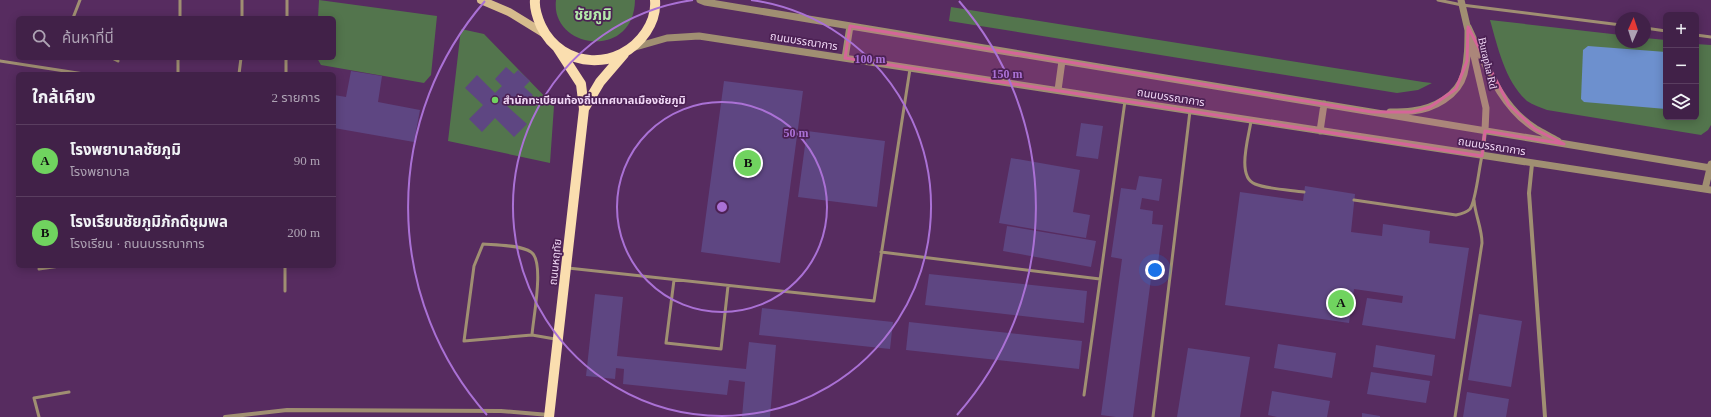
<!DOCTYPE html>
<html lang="th">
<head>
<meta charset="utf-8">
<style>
	:root { --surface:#412148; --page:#48294f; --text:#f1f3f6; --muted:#aea3b4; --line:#5a3e60; --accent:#70d35f }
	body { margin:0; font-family:"Times New Roman","Noto Sans Thai",serif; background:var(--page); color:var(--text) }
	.controls { position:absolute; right:12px; top:12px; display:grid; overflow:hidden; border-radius:6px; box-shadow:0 2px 10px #0003 }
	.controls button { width:36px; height:36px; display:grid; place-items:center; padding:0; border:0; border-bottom:1px solid var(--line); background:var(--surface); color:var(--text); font:20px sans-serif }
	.compass { position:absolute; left:1615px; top:12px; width:36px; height:36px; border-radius:50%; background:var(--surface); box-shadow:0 2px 10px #0003; rotate:3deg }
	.you { position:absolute; left:1155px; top:270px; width:14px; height:14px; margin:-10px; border:3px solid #fff; border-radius:50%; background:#1a73e8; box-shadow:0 0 0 6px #1a73e833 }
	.badge { display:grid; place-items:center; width:26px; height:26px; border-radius:50%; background:var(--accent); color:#111; font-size:13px; font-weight:700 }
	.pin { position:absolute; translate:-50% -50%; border:2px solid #fff; box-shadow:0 1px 4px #0006 }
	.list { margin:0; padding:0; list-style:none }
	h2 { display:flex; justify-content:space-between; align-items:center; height:52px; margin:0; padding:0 16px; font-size:17px }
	h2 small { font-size:13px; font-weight:400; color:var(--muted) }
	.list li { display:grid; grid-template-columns:26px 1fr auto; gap:12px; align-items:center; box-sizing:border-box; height:72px; padding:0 16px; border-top:1px solid var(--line) }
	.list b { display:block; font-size:15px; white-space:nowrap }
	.list p { margin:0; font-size:13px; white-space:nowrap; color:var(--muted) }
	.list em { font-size:13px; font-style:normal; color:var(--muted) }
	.icon { flex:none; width:22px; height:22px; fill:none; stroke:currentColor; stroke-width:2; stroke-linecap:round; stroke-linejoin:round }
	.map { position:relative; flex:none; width:1711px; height:417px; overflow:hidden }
	.search { position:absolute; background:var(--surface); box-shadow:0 2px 10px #0003; left:16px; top:16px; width:320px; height:44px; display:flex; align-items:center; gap:10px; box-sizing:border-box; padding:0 14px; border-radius:6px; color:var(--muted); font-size:15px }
	.panel { position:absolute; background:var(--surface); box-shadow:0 2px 10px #0003; left:16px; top:72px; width:320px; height:196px; border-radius:6px }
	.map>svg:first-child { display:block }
</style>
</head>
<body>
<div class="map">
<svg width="1711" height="417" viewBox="0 0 1711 417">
	<rect width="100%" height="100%" fill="#572c60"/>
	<path fill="#53754d" d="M319,0L437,16L431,75L424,83L321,65L317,58H334V18H318Z
		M556,0H635C634,61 550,49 556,0Z
		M951,7L1423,82L1432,83L1418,90L1397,93L949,21Z
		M1490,20L1621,35V42H1645V38L1666,40V117H1696V44L1711,45V125L1708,130L1701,135L1547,110C1540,107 1533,105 1527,101C1505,81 1498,48 1490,20Z
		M461,29L484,34L554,106L550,163L448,141Z"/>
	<path fill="#6d90ce" d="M1588,46L1666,52V109L1584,102L1581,99L1583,50Z"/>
	<path fill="#5e4682" d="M506,67L514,74L518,70L530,81L524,87L533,95L524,104L516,96L507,106L527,124L514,137L495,118L482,132L469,119L483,105L465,88L477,75L495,93L502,86L495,79Z
		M351,71L382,76L378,102L420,110L414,142L334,128V95L346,97Z
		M724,81L803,91L780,263L701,252Z
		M1081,123L1103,126L1098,159L1076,156Z
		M807,131L885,141L877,207L798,197Z
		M1011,158L1080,170L1073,212L1090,215L1086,238L999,223Z
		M1139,176L1162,179L1159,201L1142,198L1140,209L1153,211L1152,224L1163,225L1158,263H1153L1133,417H1116L1101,415L1122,259L1111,257L1121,188L1136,190Z
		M1305,186L1355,194L1351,232L1382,236L1383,224L1430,231L1429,243L1469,248L1455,339L1362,325L1367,298L1402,303L1403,296L1354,289L1349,323L1225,305L1240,192L1303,201Z
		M1007,226L1096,241L1091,267L1003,251Z
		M929,274L1087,291L1084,323L925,305Z
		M595,294L623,297L617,356L746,369L749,342L776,345L770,417H742L745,382L729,380L727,395L623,384L624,369L616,368L615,379L586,376Z
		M762,308L893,322L890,349L759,335Z
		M1479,314L1522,321L1511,387L1468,380Z
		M909,322L1082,341L1079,369L906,350Z
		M1278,344L1336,353L1332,378L1274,368Z
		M1376,345L1435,355L1432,376L1373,367Z
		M1188,348L1250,357L1240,417H1177Z
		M1371,372L1430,381L1426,403L1367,394Z
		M1272,391L1330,401L1327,417H1277L1268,415Z
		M1467,392L1509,399L1506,417H1463Z
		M1362,413L1380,416V417H1362Z"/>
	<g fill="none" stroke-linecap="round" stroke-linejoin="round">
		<path stroke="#a08f72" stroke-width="3" d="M1438,0L1462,5L1621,25
			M73,18L80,0
			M180,18V0
			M242,18V0
			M287,18V0
			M1645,28L1666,31
			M1696,35L1711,37
			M112,58L118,61
			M0,61L84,74
			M178,74V58
			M239,74L241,58
			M286,74V58
			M1251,121C1249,136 1236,177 1255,184C1267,189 1291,190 1304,192
			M1354,200L1456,215C1461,214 1466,213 1470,209C1476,201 1479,167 1482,156
			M881,252L1100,279
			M285,266V291
			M568,268L874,301L910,69
			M39,269L60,266
			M674,280L666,343L721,349L728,286
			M532,335C533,319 545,261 531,252C521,245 496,245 483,244L474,266L464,341L532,335L555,339
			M1084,395L1125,101
			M39,417L34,398L69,392
			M1153,417L1190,111
			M1455,417L1482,243C1482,228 1475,215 1474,200"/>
		<path stroke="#a08f72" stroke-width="4" d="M1482,156L1485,131
			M1532,164L1529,193L1545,417
			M225,417L287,410L501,411L549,415"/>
		<path stroke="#a08f72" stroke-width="7" d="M700,0L705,2L1711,168
			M1461,0L1486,108L1485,131
			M1468,27C1485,63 1500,107 1536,129C1543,133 1551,137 1558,141
			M632,48L667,38L699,36L1711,190
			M845,58L850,26
			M1058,90L1062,61
			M1390,112C1397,112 1405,112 1412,111C1433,109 1458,96 1464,74C1468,59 1468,44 1468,28
			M1320,131L1324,104
			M1705,189L1711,164"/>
		<path stroke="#d6bb8d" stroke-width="8" d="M481,0L509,12L545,34"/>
		<path stroke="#fadeaf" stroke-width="10" d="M535,0C534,9 538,19 541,26C562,70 620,71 646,32C652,23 656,11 655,0
			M584,109L600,82L624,54
			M549,417L584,109L581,84L557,47"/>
	</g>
	<path fill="#d56599" fill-opacity="0.2" stroke="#d56599" stroke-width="3" stroke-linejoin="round" d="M850,26L1372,112H1412L1430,107L1456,89L1467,61L1468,27L1509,105L1535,129L1564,144L1485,131L1482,156L845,58Z"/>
	<g fill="none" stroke="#aa71d5" stroke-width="2">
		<circle cx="722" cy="207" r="105"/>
		<path d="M751 0A209 209 0 1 1 693 0"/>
		<path d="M487 415A314 314 0 0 1 485 1M959 1A314 314 0 0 1 957 415"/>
	</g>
	<circle fill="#70d35f" stroke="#4c2154" stroke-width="1.5" cx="495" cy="100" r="4"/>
	<g text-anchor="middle" stroke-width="3.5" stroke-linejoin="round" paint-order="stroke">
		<g font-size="11" fill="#f1d8f6" stroke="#4c2154">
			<text transform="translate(804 41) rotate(9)" y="4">ถนนบรรณาการ</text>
			<text transform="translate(1488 63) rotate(77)" y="4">Burapha Rd</text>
			<text transform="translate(1171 97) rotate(9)" y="4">ถนนบรรณาการ</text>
			<text transform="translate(1492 146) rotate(9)" y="4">ถนนบรรณาการ</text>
			<text transform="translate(555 262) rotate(-84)" y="4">ถนนหฤทัย</text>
		</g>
		<g font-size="11" font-weight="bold" fill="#f1d8f6" stroke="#4c2154" text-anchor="start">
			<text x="503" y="104">สำนักทะเบียนท้องถิ่นเทศบาลเมืองชัยภูมิ</text>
		</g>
		<g font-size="15" font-weight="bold" fill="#b3e8aa" stroke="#4c2154">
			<text x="593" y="20">ชัยภูมิ</text>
		</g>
	</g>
	<circle cx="722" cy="207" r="6" fill="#aa71d5" stroke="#4c2154" stroke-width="2"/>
	<g font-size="12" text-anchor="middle" font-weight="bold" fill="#aa71d5" stroke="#4c2154" stroke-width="3.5" stroke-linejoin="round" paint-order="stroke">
		<text x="870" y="63">100 m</text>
		<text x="1007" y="78">150 m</text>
		<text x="796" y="137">50 m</text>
	</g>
</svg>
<div class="controls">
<button>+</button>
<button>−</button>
<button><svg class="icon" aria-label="layers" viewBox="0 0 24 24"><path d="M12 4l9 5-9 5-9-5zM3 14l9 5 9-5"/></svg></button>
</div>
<svg class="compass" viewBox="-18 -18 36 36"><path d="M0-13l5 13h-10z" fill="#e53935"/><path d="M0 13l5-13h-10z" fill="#aea3b4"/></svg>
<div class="you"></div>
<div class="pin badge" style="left:1341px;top:303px">A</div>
<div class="pin badge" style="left:748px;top:163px">B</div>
<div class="search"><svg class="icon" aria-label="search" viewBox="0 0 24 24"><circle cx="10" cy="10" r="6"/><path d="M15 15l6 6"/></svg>ค้นหาที่นี่</div>
<section class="panel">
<h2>ใกล้เคียง<small>2 รายการ</small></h2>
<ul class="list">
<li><span class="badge">A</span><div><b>โรงพยาบาลชัยภูมิ</b><p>โรงพยาบาล</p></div><em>90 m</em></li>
<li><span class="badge">B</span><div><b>โรงเรียนชัยภูมิภักดีชุมพล</b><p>โรงเรียน · ถนนบรรณาการ</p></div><em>200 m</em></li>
</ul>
</section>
</div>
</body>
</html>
